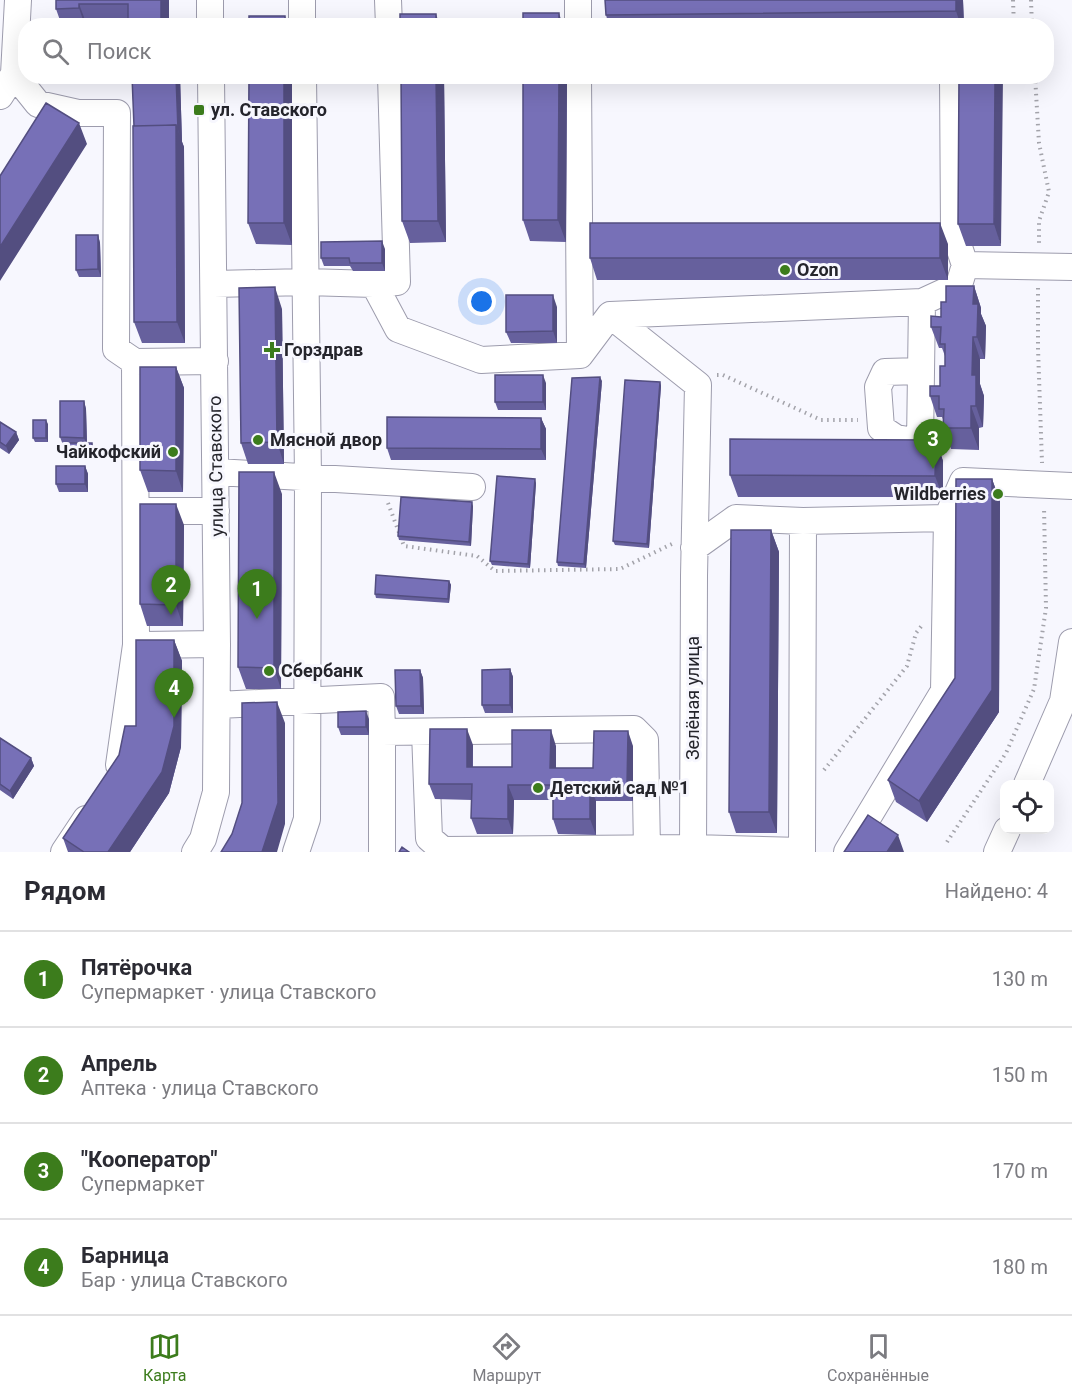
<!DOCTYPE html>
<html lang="ru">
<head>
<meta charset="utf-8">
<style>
	:root { --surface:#fff; --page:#f7f7f7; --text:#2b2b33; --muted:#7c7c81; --line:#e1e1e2; --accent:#3c7c1c }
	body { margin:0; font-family:Roboto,sans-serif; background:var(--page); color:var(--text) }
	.controls { position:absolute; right:18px; bottom:18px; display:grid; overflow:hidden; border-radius:12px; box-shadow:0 6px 24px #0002 }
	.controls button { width:54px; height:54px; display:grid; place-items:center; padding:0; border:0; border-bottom:2px solid var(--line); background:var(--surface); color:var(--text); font:30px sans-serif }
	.you { position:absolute; left:482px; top:302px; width:21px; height:21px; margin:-15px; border:4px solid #fff; border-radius:50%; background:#1a73e8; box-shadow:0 0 0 9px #1a73e833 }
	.badge { display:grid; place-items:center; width:39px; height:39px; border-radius:50%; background:var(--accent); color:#fff; font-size:20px; font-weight:700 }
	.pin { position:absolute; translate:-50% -50px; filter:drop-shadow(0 2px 3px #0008) }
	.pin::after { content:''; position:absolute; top:32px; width:21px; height:18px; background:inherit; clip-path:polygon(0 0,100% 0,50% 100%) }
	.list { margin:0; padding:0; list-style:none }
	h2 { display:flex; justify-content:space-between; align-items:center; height:78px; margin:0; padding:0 24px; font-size:26px }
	h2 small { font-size:20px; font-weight:400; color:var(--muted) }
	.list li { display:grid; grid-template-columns:39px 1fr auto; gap:18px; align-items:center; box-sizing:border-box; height:96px; padding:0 24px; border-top:2px solid var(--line) }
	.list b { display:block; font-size:22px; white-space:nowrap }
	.list p { margin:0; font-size:20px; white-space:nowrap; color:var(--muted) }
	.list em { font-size:20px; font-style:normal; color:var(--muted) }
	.icon { flex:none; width:33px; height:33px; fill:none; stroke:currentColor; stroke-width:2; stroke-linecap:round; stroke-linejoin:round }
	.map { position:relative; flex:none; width:1072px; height:852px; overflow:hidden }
	.search { position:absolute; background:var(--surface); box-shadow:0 6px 24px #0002; left:18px; right:18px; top:18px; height:66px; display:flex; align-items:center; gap:15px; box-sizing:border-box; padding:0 21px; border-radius:24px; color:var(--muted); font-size:22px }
	.sheet { height:462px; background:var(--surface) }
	nav { display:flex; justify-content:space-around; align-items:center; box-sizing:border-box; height:84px; border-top:2px solid var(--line); background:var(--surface); font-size:16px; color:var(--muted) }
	nav a { display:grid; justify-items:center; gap:3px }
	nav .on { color:var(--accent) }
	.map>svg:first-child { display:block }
</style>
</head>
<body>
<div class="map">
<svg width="1072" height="852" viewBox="0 0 1072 852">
	<rect width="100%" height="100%" fill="#f7f7fe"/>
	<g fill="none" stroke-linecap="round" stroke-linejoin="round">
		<defs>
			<path id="minor" d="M210,0V26
				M302,0V26
				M388,0L389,26
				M578,0V26
				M14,74L38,104L78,113H117L116,349L135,362L136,645L119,765
				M578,76L580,355
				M953,76L954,232L965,265L1072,267
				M0,96L14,74L18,0
				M214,284L306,282L374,284L398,329L481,360L580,355L610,315L698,385L694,576L693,852
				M374,284L397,282L391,76
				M610,315L922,302
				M135,362L215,361
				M921,371L885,372L878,387L881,428L896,438L920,442L922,302L959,285L965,265
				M216,472L472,487
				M145,511H216
				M694,548L736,518L803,521L947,518L963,481L1072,486
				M143,645L217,644
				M218,705L381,697L382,732
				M425,732L429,838L443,850L693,848L802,851
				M1027,784L1063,701L1072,642
				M64,852L86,819
				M195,852L203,839L216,792L217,644L211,76
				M296,852L307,819L308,477L303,76
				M382,852V732L634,729L645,740L647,849
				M802,852L803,521
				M847,852L944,691L947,518
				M997,852L1007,830"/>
		</defs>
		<use href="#minor" stroke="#9d9cad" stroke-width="28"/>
		<path stroke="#a3a3aa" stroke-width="4" stroke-dasharray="1.5 4.5" stroke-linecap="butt" d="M1013,0L1014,26
			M1031,0L1032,26
			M1035,76L1039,143L1049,192L1039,221V247
			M1038,288V348L1042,463
			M717,375H723L821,420H858
			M388,503L404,546L477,556L495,571L620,569L674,543
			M824,770L907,666L916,633L923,624
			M947,842L1006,753L1034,689L1046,608L1044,507"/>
		<use href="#minor" stroke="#fff" stroke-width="26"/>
	</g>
	<path fill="#66609d" d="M56,0H169V26H62L56,9Z
		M605,0H963L964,26H609L606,15Z
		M132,76H180L182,142L184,147L185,343H142L134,322V126Z
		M249,76H292V245L256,244L248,223Z
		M401,76H444L446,242L410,243L402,221Z
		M523,76H567L566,242L530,241L523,220Z
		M959,76L1001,246H966L958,224Z
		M98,235L100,243L101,277H79L76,270Z
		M948,244V280H597L590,258Z
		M385,249V271H353L350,266H324L321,258Z
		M974,286L981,308V314L986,326L985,359H980V384L984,396L983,427L979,428V450L951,449L943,428L944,422L942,417H937L930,396L940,386L945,366V356L942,348H939L931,327L941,317L946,302Z
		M557,307V343H511L506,332Z
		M282,309L284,464H248L241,443Z
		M176,367L184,388L183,492H148L140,470Z
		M602,381L586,568L558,566L557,562Z
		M660,382L661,386L649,548L615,545L613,541Z
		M546,383V410H498L495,402Z
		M84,401L86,409L87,443L93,447V459H70L69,455V445H63L60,437Z
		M541,418L546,429V460H391L387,448Z
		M0,422L16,432L19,440L9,454L0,448Z
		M48,424V442H35L33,438Z
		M936,440L943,461V497H738L730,475Z
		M85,466L88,474V492H59L56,484Z
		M992,479L1000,501L999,712L927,822L896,802L888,780L955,678Z
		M536,483L530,568L492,565L490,561Z
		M282,494L281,689H246L238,667Z
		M473,506L471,546L399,540L398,536Z
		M184,525L183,626H147L140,604Z
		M771,530L779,552L777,833H736L729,812Z
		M449,581L451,585L449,603L376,598L375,594Z
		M174,640L182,661L181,747L169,793L130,852H68L63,838L119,755L136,726Z
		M510,669L513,677V713H485L482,705Z
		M420,670L423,678L424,714H399L396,706Z
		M369,719V735H341L338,727Z
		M0,738L31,758L34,766L13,799L0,790Z
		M473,745V767H512L556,746V768H593L633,746V801H596V835L558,834L553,819V800H514L513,834H477L471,818L472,800L435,799L429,784Z"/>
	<path fill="#534e80" d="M161,0H169V26H161Z
		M956,0H963L964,26H961L956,11Z
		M79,4L87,25L85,26L79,8Z
		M559,13L563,26H559Z
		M436,14L440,26H436Z
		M285,16L288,26H285Z
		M176,76H180L182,142L178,130Z
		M284,76H292V245L284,223Z
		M436,76H444L446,242L438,221Z
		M559,76H567L566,242L558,220Z
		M995,76H1003L1001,246L994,224Z
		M79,123L87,144L0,281V247Z
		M176,125L184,147L185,343L177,322Z
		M940,223L948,244V280L940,258Z
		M98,235L100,243L101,277L98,269Z
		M382,241L385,249V271L382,263Z
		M974,286L981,308V314L986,326L985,359L977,337L973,304Z
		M275,287L282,309L284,464L277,442Z
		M553,295L557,307V343L553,331Z
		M973,337L980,359V384L984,396L983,427L976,406L972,375Z
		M176,367L184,388L183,492L176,471Z
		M543,375L546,383V410L543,402Z
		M600,377L602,381L586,568L584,564Z
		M660,382L661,386L649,548L647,544Z
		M84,401L86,409L87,445L84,438Z
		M971,406L979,428V450L971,428Z
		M541,418L546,429V460L541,449Z
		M46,420L48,424V442L46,438Z
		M16,432L19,440L9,454L6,446Z
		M936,440L943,461V497L935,476Z
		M92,443L93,447V459L92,455Z
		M85,466L88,474V492L85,484Z
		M274,472L282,494L281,689L274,668Z
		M535,479L536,483L530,568L528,564Z
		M992,479L1000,501L999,712L927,822L919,801L992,690Z
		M472,502L473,506L471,546L469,542Z
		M176,504L184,525L183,626L176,605Z
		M771,530L779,552L777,833L769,812Z
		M449,581L451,585L449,603L448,599Z
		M174,640L182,661L181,747L169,793L130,852H108Z
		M510,669L513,677V713L510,705Z
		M420,670L423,678L424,714L421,706Z
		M277,702L285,723V824L277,852H262Z
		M366,711L369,719V735L366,727Z
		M467,729L473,745L472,782L467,767Z
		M551,730L556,746V783L550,768Z
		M628,731L633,746V801L627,786Z
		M31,758L34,766L13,799L10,791Z
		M508,785L514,800L513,834L508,819Z
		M590,786L596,801V835L590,819Z
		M898,835L904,852H887Z"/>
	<path fill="#7770b7" stroke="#534e80" stroke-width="1.5" d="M56,0H161V26H128V4H79V8L56,9Z
		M605,0H956V11L606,15Z
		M523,13H559V26H523Z
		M400,14H436V26H400Z
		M249,16H285V26H249Z
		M132,76H176L178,130L176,125L134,126Z
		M249,76H284V223H248Z
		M401,76H436L438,221H402Z
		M523,76H559L558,220H523Z
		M959,76H995L994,224H958Z
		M46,103L79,123L0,247V176Z
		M176,125L177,322H134L133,126Z
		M590,223H940V258H590Z
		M76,235H98V269L76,270Z
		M382,241V263H350L349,258H321V242Z
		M946,286H974L973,304H978L977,337H973L972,375H976V406H971V428H943L944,409H939V396H930V386H940V366H945V344H940L941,327H931V316L941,317V302H946Z
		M275,287L277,442L241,443L239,288Z
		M506,295H553V331L506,332Z
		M140,367H176V471L140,470Z
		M495,375H543V402H495Z
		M600,377L584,564L557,562L572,378Z
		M625,380L660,382L647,544L613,541Z
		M60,401H84V438L60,437Z
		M387,417L541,418V449L387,448Z
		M33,420H46V438H33Z
		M0,422L16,432L6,446L0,442Z
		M730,439L936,440L935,476L730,475Z
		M69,443H92V455H69Z
		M56,466H85V484H56Z
		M239,472H274V668L238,667Z
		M497,476L535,479L528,564L490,561Z
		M956,479H992V690L919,801L888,780L955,678Z
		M401,497L472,502L469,542L398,536Z
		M140,504H176V605L140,604Z
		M731,530H771L769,812H729Z
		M376,575L449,581L448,599L375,594Z
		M136,640H174V726L162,772L108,852H84L63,838L119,755L125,726H136Z
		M510,669V705H482V670Z
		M395,670H420L421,706H396Z
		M277,702L278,803L262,852H221L232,834L242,803V703Z
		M366,711V727H338V712Z
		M430,729H467V767H512V730H551L550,768H593L594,731H628L627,786H590V819H553V785H508V819L471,818L472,784H429Z
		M0,738L31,758L10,791L0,784Z
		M868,815L898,835L887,852H844Z
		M402,847L409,852H399Z"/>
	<g fill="#3c7c1c" stroke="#f7f7fe" stroke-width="2">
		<rect x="193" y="104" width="12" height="12" rx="3"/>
		<circle cx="785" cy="270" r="6"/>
		<path d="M269 341h6v6h6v6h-6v6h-6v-6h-6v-6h6z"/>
		<circle cx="258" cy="440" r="6"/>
		<circle cx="173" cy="452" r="6"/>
		<circle cx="998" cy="494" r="6"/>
		<circle cx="269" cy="671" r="6"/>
		<circle cx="538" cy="788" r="6"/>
	</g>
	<g text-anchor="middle" stroke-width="6" stroke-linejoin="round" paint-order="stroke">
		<g font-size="18" font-weight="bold" fill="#25252c" stroke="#f7f7fe" text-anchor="start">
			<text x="211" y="116">ул. Ставского</text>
			<text x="797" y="276">Ozon</text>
			<text x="284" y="356">Горздрав</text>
			<text x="270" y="446">Мясной двор</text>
			<text x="161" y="458" text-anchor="end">Чайкофский</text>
			<text x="986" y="500" text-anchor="end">Wildberries</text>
			<text x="281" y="677">Сбербанк</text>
			<text x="550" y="794">Детский сад №1</text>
		</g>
		<g font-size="18" fill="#25252c" stroke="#f7f7fe">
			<text transform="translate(216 466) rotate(-91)" y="6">улица Ставского</text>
			<text transform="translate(693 698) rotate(-90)" y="6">Зелёная улица</text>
		</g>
	</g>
</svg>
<div class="controls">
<button><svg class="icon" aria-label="locate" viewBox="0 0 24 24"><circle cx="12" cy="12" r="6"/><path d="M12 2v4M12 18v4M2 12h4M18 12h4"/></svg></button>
</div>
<div class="you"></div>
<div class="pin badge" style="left:257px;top:619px">1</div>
<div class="pin badge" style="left:171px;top:615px">2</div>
<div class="pin badge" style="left:933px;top:469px">3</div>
<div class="pin badge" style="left:174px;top:718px">4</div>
<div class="search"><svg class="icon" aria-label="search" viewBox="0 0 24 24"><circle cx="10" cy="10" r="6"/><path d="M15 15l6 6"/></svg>Поиск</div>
</div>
<section class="sheet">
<h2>Рядом<small>Найдено: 4</small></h2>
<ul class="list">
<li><span class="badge">1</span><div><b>Пятёрочка</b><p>Супермаркет · улица Ставского</p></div><em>130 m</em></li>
<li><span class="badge">2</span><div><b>Апрель</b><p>Аптека · улица Ставского</p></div><em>150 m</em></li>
<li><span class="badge">3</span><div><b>&quot;Кооператор&quot;</b><p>Супермаркет</p></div><em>170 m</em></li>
<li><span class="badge">4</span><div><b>Барница</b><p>Бар · улица Ставского</p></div><em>180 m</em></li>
</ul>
</section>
<nav>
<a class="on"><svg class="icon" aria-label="map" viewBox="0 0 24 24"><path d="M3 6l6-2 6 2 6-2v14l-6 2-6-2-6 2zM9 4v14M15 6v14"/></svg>Карта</a>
<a><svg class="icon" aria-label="directions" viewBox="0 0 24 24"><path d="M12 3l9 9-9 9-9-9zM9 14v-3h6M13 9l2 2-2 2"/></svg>Маршрут</a>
<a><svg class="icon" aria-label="saved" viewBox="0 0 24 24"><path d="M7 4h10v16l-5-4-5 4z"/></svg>Сохранённые</a>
</nav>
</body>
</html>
